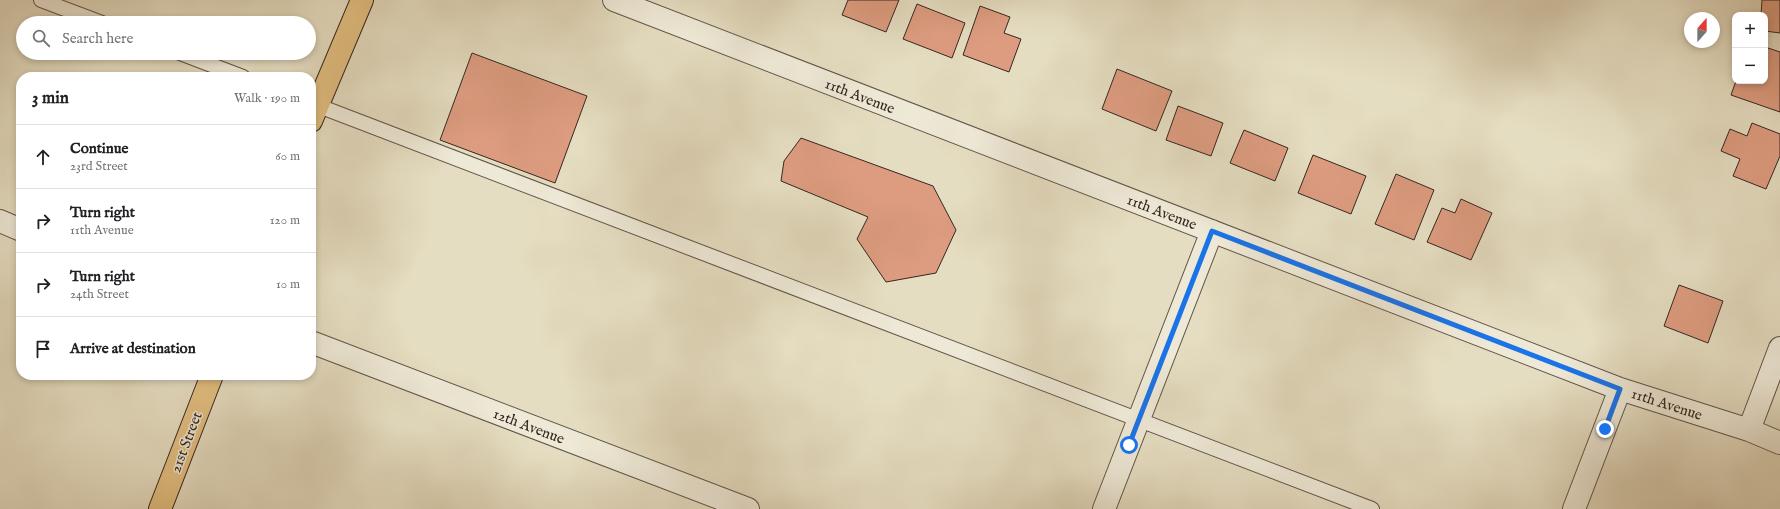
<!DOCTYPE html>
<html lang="en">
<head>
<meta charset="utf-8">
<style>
	:root { --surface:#fff; --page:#f2f2f2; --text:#202124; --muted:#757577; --line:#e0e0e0 }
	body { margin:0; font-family:"IM FELL English",serif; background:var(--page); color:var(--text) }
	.controls { position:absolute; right:12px; top:12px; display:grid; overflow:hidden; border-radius:8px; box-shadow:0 2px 6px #0003 }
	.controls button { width:36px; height:36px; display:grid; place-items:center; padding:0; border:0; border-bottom:1px solid var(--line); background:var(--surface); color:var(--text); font:20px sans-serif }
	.compass { position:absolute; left:1684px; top:12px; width:36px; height:36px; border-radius:50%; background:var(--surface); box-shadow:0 2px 6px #0003; rotate:21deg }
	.stop { position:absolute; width:12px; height:12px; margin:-9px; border:3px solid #1a73e8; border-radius:50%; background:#fff }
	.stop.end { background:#1a73e8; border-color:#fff; box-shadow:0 1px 4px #0008 }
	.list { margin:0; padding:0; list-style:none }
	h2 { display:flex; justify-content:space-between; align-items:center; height:52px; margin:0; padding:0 16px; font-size:17px }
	h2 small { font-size:13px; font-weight:400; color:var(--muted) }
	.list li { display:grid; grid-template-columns:26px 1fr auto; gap:12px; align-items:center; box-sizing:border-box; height:64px; padding:0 16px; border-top:1px solid var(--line) }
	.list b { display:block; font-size:15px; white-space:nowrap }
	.list p { margin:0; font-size:13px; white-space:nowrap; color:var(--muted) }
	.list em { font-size:13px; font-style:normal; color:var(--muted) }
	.icon { flex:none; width:22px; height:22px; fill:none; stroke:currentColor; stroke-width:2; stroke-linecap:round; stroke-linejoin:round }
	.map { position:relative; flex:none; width:1780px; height:509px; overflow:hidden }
	.search { position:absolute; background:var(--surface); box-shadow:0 2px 6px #0003; left:16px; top:16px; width:300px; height:44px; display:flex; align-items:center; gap:10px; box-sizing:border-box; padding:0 14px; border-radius:22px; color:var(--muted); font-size:15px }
	.panel { position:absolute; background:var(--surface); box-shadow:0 2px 6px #0003; left:16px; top:72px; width:300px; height:308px; border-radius:16px }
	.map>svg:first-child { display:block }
</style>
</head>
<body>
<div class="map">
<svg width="1780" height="509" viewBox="0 0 1780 509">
	<rect width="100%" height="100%" fill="#e5ddc1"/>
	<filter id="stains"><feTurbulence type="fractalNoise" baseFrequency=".005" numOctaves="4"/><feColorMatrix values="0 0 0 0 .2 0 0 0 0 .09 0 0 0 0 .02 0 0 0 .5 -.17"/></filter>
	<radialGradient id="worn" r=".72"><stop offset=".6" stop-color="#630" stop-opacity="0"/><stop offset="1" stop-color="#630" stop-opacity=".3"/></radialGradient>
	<path fill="#dd9c80" stroke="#352720" d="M848,0H899L886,32L842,15Z
		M1762,0H1780V33L1765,31V15H1761Z
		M917,4L965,23L952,58L903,39Z
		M980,6L1010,17L1004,33L1021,39L1009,72L963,55Z
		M1768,48L1780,52V112L1731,95L1736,81H1765V58Z
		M472,53L587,96L555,183L440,140Z
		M1117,69L1172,91L1156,131L1102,109Z
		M1178,106L1223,123L1211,156L1166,140Z
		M1752,123L1780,134V156L1766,189L1733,176L1740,159L1721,151L1730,129L1747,136Z
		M1244,130L1288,148L1275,181L1230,163Z
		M801,138L933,186L956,230L936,273L886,282L857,239L868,217L781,181L784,161Z
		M1313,155L1366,176L1351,214L1298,193Z
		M1396,174L1434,190L1414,240L1375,224Z
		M1461,199L1492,213L1471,260L1427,242L1442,208L1455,213Z
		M1679,285L1723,301L1708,343L1664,326Z"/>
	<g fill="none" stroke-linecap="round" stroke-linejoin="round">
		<defs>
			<path id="service" d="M41,0L102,23
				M180,53L243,77
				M311,103L1372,509"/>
			<path id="minor" d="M614,0L1620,389L1749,430L1780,443
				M0,221L21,230
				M311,342L748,509
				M1749,430L1780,348
				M1104,509L1212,231
				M1574,509L1620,389"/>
			<path id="primary" d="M311,121L362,0
				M160,509L212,375"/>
		</defs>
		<use href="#service" stroke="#615448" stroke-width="16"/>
		<use href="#minor" stroke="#615448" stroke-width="24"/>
		<use href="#primary" stroke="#352720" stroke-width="24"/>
		<use href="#service" stroke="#eee9d7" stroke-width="14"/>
		<use href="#minor" stroke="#eee9d7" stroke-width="22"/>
		<use href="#primary" stroke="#e2be80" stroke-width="22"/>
	</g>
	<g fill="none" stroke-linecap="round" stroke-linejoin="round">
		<path stroke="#1a73e8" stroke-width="5" d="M1129,445L1212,231L1620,389L1605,429"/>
	</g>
	<g text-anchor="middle" stroke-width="3" stroke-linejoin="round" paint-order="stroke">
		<g font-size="15" fill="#352720" stroke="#eee9d7">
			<text transform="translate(860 96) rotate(21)" y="5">11th Avenue</text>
			<text transform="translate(1162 212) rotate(21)" y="5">11th Avenue</text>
			<text transform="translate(1667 404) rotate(18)" y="5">11th Avenue</text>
			<text transform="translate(529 426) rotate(21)" y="5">12th Avenue</text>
			<text transform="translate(186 442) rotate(-69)" y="5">21st Street</text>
		</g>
	</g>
	<rect width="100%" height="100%" filter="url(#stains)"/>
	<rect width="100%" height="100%" fill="url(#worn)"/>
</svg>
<div class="controls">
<button>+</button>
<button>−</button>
</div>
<svg class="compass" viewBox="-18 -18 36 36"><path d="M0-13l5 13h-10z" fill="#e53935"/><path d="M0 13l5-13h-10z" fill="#757577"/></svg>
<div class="stop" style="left:1129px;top:445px"></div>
<div class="stop end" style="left:1605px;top:429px"></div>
<div class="search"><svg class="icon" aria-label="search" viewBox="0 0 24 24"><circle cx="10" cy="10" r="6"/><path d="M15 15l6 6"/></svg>Search here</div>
<section class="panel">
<h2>3 min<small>Walk · 190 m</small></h2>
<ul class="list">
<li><svg class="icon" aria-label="ahead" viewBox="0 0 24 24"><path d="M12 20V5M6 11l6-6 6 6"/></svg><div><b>Continue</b><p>23rd Street</p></div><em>60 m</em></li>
<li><svg class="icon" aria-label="right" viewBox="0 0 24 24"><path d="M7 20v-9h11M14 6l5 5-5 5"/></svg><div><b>Turn right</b><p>11th Avenue</p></div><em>120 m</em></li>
<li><svg class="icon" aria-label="right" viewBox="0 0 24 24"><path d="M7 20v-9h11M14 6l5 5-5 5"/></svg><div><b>Turn right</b><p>24th Street</p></div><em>10 m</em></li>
<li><svg class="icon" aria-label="arrive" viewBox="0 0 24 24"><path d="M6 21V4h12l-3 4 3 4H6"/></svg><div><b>Arrive at destination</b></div></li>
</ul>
</section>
</div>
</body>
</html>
